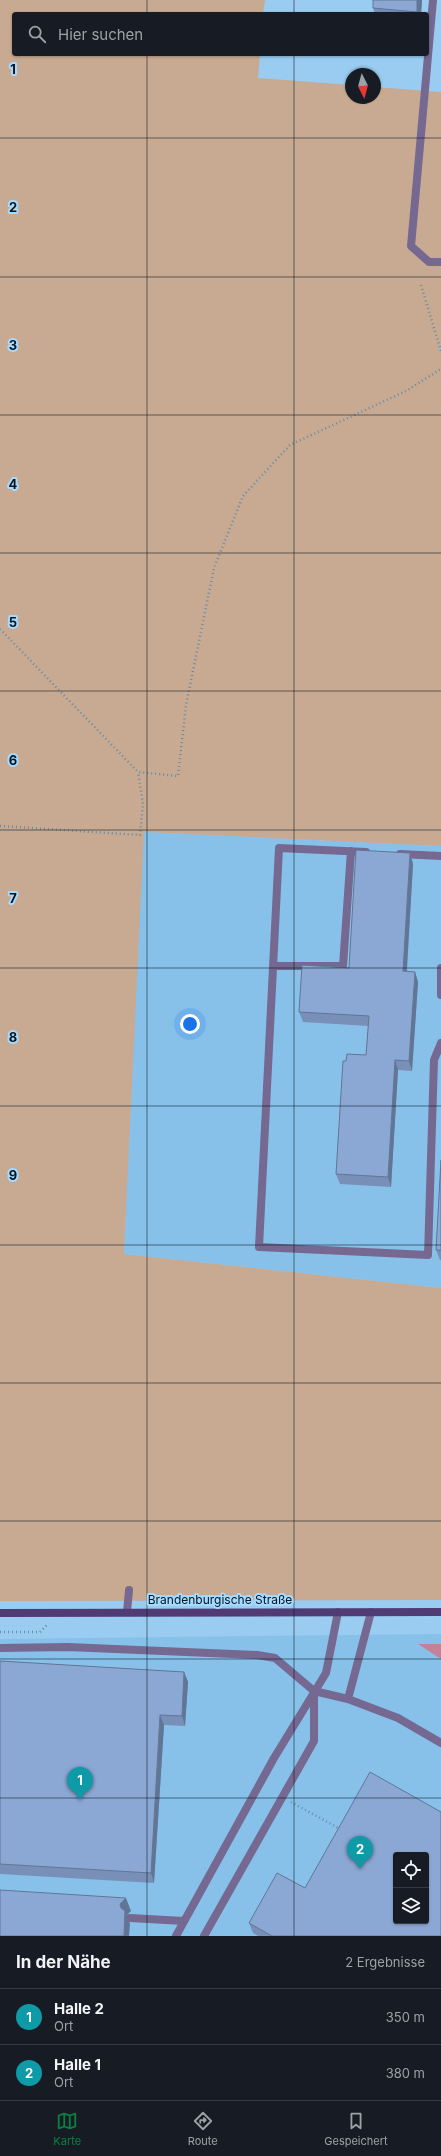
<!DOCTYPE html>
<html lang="de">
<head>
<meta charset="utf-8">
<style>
	:root { --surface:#171b24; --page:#242831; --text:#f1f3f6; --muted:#9ea1a6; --line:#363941; --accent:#0b8043 }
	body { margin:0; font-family:Inter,sans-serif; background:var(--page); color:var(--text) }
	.controls { position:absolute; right:12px; bottom:12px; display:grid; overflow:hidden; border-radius:4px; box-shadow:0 1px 3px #0004 }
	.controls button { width:36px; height:36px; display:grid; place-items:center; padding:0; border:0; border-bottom:1px solid var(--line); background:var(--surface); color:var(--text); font:20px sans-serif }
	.compass { position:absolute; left:345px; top:68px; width:36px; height:36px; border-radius:50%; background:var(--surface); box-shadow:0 1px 3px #0004; rotate:174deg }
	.you { position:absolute; left:190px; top:1024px; width:14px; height:14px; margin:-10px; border:3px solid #fff; border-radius:50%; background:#1a73e8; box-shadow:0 0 0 6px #1a73e833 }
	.badge { display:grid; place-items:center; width:26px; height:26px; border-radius:50%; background:var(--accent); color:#fff; font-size:13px; font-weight:700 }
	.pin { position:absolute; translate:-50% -33px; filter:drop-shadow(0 1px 2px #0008) }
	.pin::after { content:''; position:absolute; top:21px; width:14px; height:12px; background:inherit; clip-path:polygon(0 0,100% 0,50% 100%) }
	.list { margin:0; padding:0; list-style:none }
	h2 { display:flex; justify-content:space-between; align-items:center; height:52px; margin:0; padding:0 16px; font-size:17px }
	h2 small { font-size:13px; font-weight:400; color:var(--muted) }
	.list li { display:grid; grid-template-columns:26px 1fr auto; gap:12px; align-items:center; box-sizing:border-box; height:56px; padding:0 16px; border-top:1px solid var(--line) }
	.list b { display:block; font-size:15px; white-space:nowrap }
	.list p { margin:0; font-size:13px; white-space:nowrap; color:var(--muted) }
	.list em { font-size:13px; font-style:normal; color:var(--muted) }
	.icon { flex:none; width:22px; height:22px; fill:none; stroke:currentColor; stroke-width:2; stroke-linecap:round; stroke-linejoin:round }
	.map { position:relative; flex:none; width:441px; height:1936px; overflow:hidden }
	.search { position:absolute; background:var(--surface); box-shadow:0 1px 3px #0004; left:12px; right:12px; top:12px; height:44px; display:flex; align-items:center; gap:10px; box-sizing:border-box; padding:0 14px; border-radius:4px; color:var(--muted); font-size:15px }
	.sheet { height:164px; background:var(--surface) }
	nav { display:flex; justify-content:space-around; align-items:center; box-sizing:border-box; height:56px; border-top:1px solid var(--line); background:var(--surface); font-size:11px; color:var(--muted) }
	nav a { display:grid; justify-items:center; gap:2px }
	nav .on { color:var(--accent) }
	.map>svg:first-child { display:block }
</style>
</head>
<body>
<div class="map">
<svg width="441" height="1936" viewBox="0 0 441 1936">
	<rect width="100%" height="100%" fill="#99ccf0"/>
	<path fill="#87c1ea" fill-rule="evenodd" d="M143,832L441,846V1288L124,1254Z
		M441,1634V1936H0V1639ZM396,1855H426V1921H396Z"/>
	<path fill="#c8a991" d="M0,0H265L263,14H14V54H260L258,78L351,85V98H375V87L441,92V846L144,832L124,1254L441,1288V1600L0,1601Z"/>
	<path fill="#c28396" d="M418,1644H441V1659Z"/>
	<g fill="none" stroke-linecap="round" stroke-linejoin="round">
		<path stroke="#648ca7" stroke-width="2.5" stroke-dasharray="1 3" stroke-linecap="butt" d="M421,285L441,351
			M0,629L138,772L178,776L186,705L214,568L243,496L290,445L406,391L441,369
			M0,826L140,835L143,804L138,772
			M0,1632H40L47,1625
			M291,1802L340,1829"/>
		<path stroke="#756891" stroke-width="8" d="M433,0L411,246L429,262H441
			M366,852L279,848L259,1247L428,1255L434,1060L441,1043
			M400,854L441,856
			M273,966H343L351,851
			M441,968V995
			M127,1612L129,1590
			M0,1648L68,1647L257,1655L275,1658L314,1691L348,1699L398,1718L441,1743
			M348,1699L371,1612
			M130,1918L184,1921
			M176,1936L274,1758L326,1673L338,1612
			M204,1936L314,1741V1692"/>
		<path stroke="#503b75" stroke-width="8" d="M0,1613L441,1612"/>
	</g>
	<path fill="#7890b7" d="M422,0L421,14H375L373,8Z
		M410,853L413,864L407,971L415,972L418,982L412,1071L398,1070L391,1187L340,1184L336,1174L346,1061L366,1055L368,1026L303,1022L299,1012L349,968Z
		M441,1160V1260H440L436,1250Z
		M0,1661L184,1672L188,1682L185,1726L164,1725L154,1883L0,1874Z
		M305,1888L441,1936H258L253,1933L249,1923Z"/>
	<path fill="#617695" d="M417,0H422L421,14H417Z
		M410,853L413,864L406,981L403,971Z
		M415,972L418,982L412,1071L409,1061Z
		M395,1060L398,1070L391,1187L388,1177Z
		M184,1672L188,1682L185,1726L182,1716Z
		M160,1715L164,1725L154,1883L151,1873Z
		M126,1898L131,1911L127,1915L130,1924L129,1936H124L120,1904Z"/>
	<path fill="#8ba8d5" stroke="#617695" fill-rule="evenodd" d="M373,0H417V12L373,8Z
		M356,850L410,853L403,971L415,972L409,1061L395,1060L388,1177L336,1174L343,1061H346L347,1054L366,1055L369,1016L299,1012L302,965L349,968Z
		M441,1160V1250H436Z
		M0,1661L184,1672L182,1716L160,1715L151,1873L0,1864Z
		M370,1772L441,1812V1936H272L249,1923L277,1873L305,1888ZM396,1855H426V1921H396Z
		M0,1890L126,1898L120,1904L121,1908L125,1911L124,1936H0Z"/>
	<path fill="none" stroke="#031622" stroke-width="1" stroke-opacity="0.55" d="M147,0V14M294,0V14M147,54V1936M294,54V1936M0,138H441M0,277H441M0,415H441M0,553H441M0,691H441M0,830H441M0,968H441M0,1106H441M0,1245H441M0,1383H441M0,1521H441M0,1659H441M0,1798H441"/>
	<g text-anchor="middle" stroke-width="4" stroke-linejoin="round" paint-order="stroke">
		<g font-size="12" fill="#031622" stroke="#a6dafe">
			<text x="220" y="1604">Brandenburgische Straße</text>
		</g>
	</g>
	<g font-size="13" text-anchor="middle" font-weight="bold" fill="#031622" stroke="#a6dafe" stroke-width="4" stroke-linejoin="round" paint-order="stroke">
		<text x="13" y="74">1</text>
		<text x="13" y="212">2</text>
		<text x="13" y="350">3</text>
		<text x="13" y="489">4</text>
		<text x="13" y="627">5</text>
		<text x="13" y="765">6</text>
		<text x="13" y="903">7</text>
		<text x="13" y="1042">8</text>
		<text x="13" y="1180">9</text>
	</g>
</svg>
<div class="controls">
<button><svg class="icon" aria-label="locate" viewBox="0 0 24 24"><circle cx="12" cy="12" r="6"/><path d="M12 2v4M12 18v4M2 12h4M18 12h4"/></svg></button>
<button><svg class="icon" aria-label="layers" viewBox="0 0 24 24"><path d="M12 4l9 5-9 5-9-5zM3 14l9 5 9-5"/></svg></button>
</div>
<svg class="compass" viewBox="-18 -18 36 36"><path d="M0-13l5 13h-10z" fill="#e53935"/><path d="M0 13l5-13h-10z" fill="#9ea1a6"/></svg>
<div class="you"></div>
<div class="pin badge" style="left:80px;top:1800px;background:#0f9aa8">1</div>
<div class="pin badge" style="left:360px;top:1869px;background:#0f9aa8">2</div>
<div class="search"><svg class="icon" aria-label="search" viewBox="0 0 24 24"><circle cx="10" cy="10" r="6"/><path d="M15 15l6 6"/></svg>Hier suchen</div>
</div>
<section class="sheet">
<h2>In der Nähe<small>2 Ergebnisse</small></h2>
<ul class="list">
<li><span class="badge" style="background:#0f9aa8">1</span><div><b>Halle 2</b><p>Ort</p></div><em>350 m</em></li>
<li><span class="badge" style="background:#0f9aa8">2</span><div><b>Halle 1</b><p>Ort</p></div><em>380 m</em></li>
</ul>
</section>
<nav>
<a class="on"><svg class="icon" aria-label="map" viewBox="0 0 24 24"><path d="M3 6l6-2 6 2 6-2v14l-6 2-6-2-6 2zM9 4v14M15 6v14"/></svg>Karte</a>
<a><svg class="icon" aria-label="directions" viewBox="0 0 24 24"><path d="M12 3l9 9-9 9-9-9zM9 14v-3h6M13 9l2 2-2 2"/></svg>Route</a>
<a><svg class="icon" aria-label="saved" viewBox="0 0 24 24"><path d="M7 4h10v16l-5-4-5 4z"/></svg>Gespeichert</a>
</nav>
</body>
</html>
